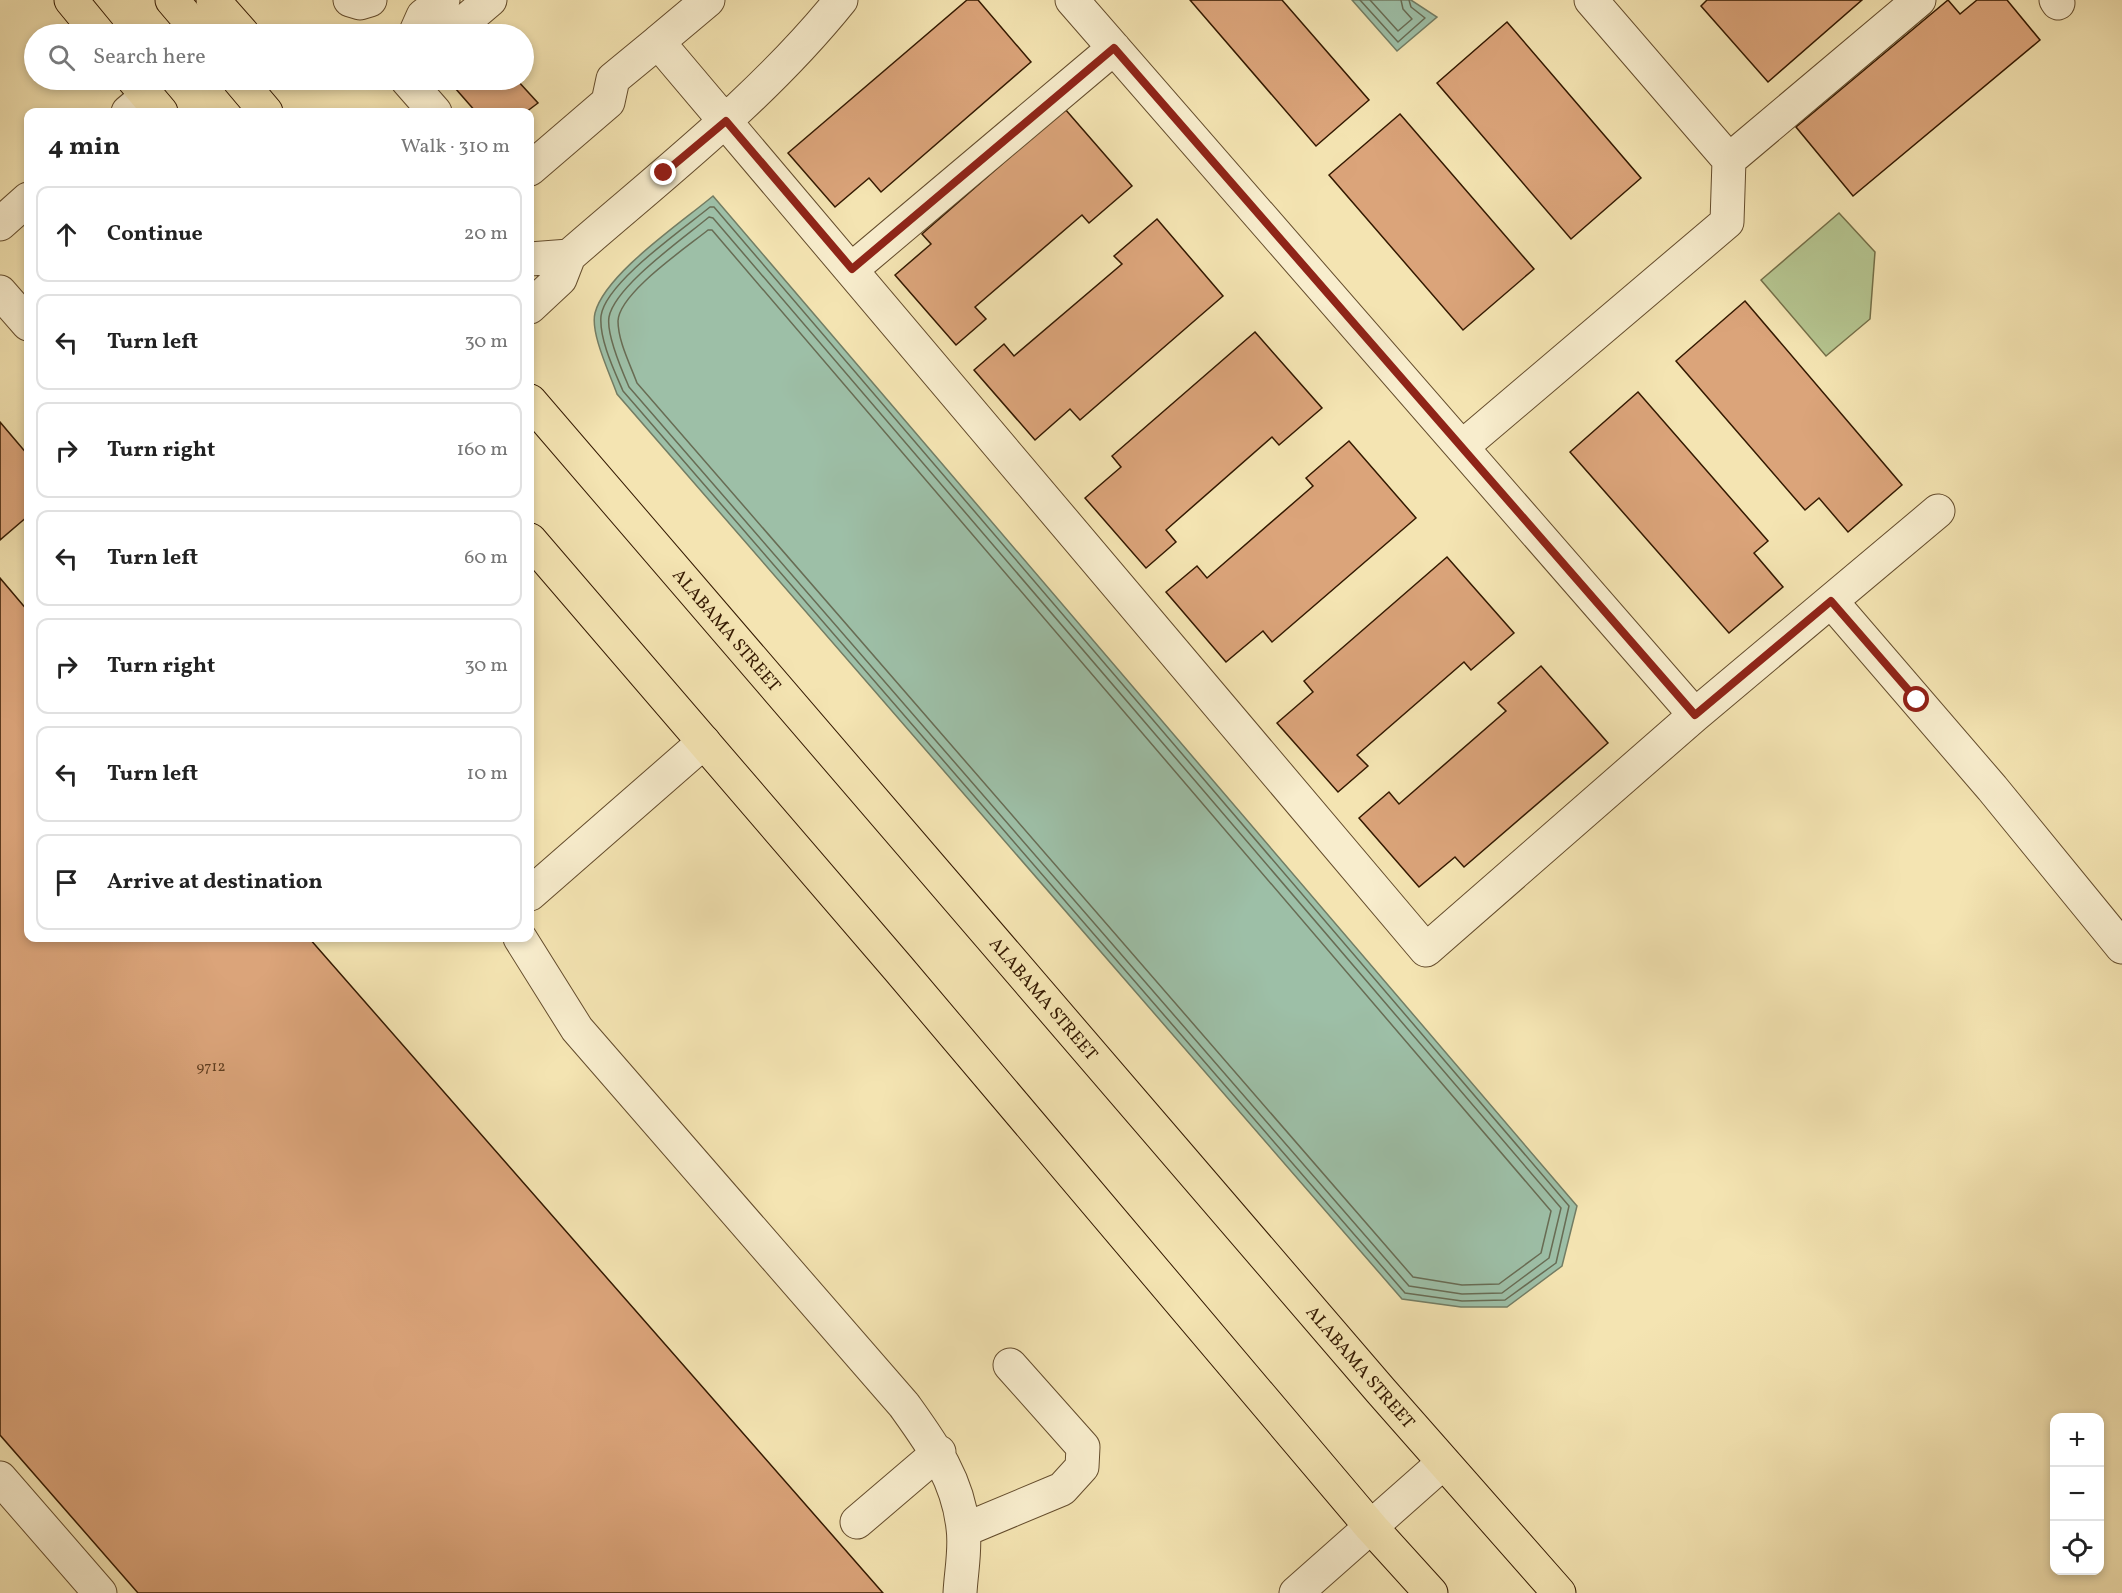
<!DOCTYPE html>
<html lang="en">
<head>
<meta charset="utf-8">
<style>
	:root { --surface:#fff; --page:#f2f2f2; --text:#222; --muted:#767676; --line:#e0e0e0 }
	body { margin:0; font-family:Vollkorn,serif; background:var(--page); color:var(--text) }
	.controls { position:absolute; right:18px; bottom:18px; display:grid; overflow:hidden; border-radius:12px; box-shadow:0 3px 9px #0003 }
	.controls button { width:54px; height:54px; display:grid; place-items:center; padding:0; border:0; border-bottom:2px solid var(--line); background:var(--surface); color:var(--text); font:30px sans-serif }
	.stop { position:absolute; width:18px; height:18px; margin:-14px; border:4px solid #8f2418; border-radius:50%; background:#fff }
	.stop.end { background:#8f2418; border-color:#fff; box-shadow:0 2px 6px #0008 }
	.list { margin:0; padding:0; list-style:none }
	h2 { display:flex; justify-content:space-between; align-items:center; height:78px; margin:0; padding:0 24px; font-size:26px }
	h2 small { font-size:20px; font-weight:400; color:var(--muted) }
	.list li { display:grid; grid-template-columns:39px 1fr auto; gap:18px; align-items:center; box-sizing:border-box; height:96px; margin:0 12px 12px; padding:0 12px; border:2px solid var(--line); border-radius:12px }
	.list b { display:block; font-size:22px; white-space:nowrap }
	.list em { font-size:20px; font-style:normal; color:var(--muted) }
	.icon { flex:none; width:33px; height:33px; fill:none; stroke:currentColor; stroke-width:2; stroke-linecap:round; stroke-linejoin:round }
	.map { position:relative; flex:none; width:2122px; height:1593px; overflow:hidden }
	.search { position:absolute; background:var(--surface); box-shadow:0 3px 9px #0003; left:24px; top:24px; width:510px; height:66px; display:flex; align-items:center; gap:15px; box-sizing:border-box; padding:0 21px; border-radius:33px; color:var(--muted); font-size:22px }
	.panel { position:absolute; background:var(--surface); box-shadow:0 3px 9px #0003; left:24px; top:108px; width:510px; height:834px; border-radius:12px }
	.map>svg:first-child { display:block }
</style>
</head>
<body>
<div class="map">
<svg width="2122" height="1593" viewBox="0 0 2122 1593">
	<rect width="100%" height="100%" fill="#f4e4b2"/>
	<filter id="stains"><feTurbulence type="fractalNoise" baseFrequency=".00333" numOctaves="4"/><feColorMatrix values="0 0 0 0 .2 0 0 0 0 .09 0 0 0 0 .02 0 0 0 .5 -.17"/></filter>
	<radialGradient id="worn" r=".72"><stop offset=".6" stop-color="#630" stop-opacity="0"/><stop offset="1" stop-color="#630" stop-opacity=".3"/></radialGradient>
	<path fill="#b5c590" stroke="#746f48" stroke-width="1.5" d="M1839,213L1875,252L1870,319L1826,356L1761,280Z"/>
	<path fill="#9dbfa7" stroke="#737d64" stroke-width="1.5" d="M1352,0H1411L1437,17L1397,51Z
		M713,196L1577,1206L1562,1266L1507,1307H1461L1402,1299L617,394C610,374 590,333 595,313C605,274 681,223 713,196Z"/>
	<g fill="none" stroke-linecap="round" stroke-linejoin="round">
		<path stroke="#686c54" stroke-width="1.5" d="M1360,0L1398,42L1425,18L1411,7L1409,0
			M1370,0L1398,31L1412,19L1403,9L1401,0
			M710,207H714L1569,1206L1556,1263L1505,1300L1462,1301L1405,1293L623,391C614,370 599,339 601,316C605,283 683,229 710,207Z
			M709,217L713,218L1561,1208L1549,1258L1502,1293L1462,1294L1409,1286L629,387C622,371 606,334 609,317C615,286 684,238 709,217Z
			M708,230H712L1551,1211L1541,1253L1499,1284L1462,1285L1413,1277L637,383C630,364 618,341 618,321C619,293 686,248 708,230Z"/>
	</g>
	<path fill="#dba47a" stroke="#341900" stroke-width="1.5" d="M967,0H978L1031,62L881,192L869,178L835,207L788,153Z
		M1190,0H1282L1369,100L1316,146Z
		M1707,0H1862L1768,82L1701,6Z
		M1948,0L1960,14L1977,0H2007L2040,40L1853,196L1796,127Z
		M1507,22L1641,178L1571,239L1437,83Z
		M448,80H517L538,103L526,112H476Z
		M1065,109L1132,186L1089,223L1082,215L975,307L986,319L956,345L895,275L931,244L922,234Z
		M1400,114L1534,269L1463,330L1329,175Z
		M1157,219L1223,296L1080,420L1070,409L1035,440L974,370L1004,344L1014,356L1122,264L1114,256Z
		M1745,301L1902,485L1848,532L1819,498L1805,510L1676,361Z
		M1255,332L1322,408L1279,445L1272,437L1166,530L1176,542L1146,568L1085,498L1121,467L1112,456Z
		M1638,392L1768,541L1754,553L1783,587L1729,633L1570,452Z
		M0,422L28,455V516L0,540Z
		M1349,441L1416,518L1272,642L1263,631L1226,662L1166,592L1197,566L1207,578L1313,486L1306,478Z
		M1447,557L1514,633L1471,670L1464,662L1357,755L1368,766L1338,792L1277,723L1313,692L1304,681Z
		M0,578L28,611V938H309L883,1593H138L0,1435Z
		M1541,666L1608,743L1464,867L1455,857L1419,887L1359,818L1389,792L1399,804L1506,711L1498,703Z"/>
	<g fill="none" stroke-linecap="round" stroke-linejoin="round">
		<defs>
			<path id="minor" d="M350,0L360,3L370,0
				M708,0L658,42L1426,950L1695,715L1072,0
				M2056,0L2058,3
				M415,34L423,16L443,0
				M450,34L490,0
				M407,80L435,112
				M128,112L147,96
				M1729,160L1919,0
				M530,169L608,102L613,79L658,42
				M0,224L28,199
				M530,259L569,256
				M852,269L1114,48
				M0,292L28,324
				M530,307L560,279L569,256C663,174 763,97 841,0
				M1462,447L1727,222L1729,160L1591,0
				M1831,601L1992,788L2122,947
				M1695,715L1938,511
				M530,894L704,742
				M520,938L577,1029L904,1405C932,1444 958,1479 963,1528C966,1549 961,1572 960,1593
				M0,1478L100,1593
				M857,1522L939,1452
				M964,1530L1062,1489L1082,1467L1083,1447L1010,1365
				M1296,1593L1443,1463"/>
			<g id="major">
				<path d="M71,0L99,34"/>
				<path d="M172,0L201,34"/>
				<path d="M213,0L243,34"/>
				<path d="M134,80L161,112"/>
				<path d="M239,80L266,112"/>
				<path id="s1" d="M530,401L1381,1391L1559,1593"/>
				<path d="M530,540L898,968L1371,1527L1431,1593"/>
			</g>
		</defs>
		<use href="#minor" stroke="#644c2c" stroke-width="35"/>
		<use href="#major" stroke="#341900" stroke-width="35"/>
		<use href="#minor" stroke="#f8edcd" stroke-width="33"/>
		<use href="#major" stroke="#f4e4b2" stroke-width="33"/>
	</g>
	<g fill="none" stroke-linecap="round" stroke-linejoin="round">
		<path stroke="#8f2418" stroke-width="8" d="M664,173L726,121L852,269L1114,48L1695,715L1831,601L1917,700"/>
	</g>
	<g text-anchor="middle" stroke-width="5" stroke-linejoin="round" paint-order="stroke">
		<g font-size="15" fill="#5e3c1e">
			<text x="211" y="1071">9712</text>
		</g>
		<g font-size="18" fill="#341900" stroke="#f8edcd">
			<text dy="6" stroke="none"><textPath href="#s1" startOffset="302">ALABAMA STREET</textPath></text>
			<text dy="6" stroke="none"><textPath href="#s1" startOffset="788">ALABAMA STREET</textPath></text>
			<text dy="6" stroke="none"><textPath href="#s1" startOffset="1274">ALABAMA STREET</textPath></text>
		</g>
	</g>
	<rect width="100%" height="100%" filter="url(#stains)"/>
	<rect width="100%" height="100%" fill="url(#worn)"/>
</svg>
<div class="controls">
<button>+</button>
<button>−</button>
<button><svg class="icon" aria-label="locate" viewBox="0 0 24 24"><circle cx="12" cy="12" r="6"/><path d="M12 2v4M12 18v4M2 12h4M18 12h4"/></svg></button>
</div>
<div class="stop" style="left:1917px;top:700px"></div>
<div class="stop end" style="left:664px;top:173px"></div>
<div class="search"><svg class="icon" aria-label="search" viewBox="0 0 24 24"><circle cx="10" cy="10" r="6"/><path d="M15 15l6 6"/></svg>Search here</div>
<section class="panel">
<h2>4 min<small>Walk · 310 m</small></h2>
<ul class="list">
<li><svg class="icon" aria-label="ahead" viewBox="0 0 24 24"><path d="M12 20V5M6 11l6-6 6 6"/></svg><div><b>Continue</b></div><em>20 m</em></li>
<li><svg class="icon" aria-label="left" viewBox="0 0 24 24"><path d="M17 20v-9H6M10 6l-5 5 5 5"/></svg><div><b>Turn left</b></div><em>30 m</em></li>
<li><svg class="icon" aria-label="right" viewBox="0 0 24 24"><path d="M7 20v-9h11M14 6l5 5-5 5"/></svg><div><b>Turn right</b></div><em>160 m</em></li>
<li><svg class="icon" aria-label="left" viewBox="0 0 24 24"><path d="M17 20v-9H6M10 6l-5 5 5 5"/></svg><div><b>Turn left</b></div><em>60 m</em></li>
<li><svg class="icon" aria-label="right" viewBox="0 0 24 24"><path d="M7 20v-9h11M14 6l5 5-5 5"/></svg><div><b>Turn right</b></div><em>30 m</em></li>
<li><svg class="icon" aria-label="left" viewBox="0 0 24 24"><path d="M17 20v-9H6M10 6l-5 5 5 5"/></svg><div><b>Turn left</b></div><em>10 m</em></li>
<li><svg class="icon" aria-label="arrive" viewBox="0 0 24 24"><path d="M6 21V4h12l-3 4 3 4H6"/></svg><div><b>Arrive at destination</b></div></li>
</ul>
</section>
</div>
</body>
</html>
